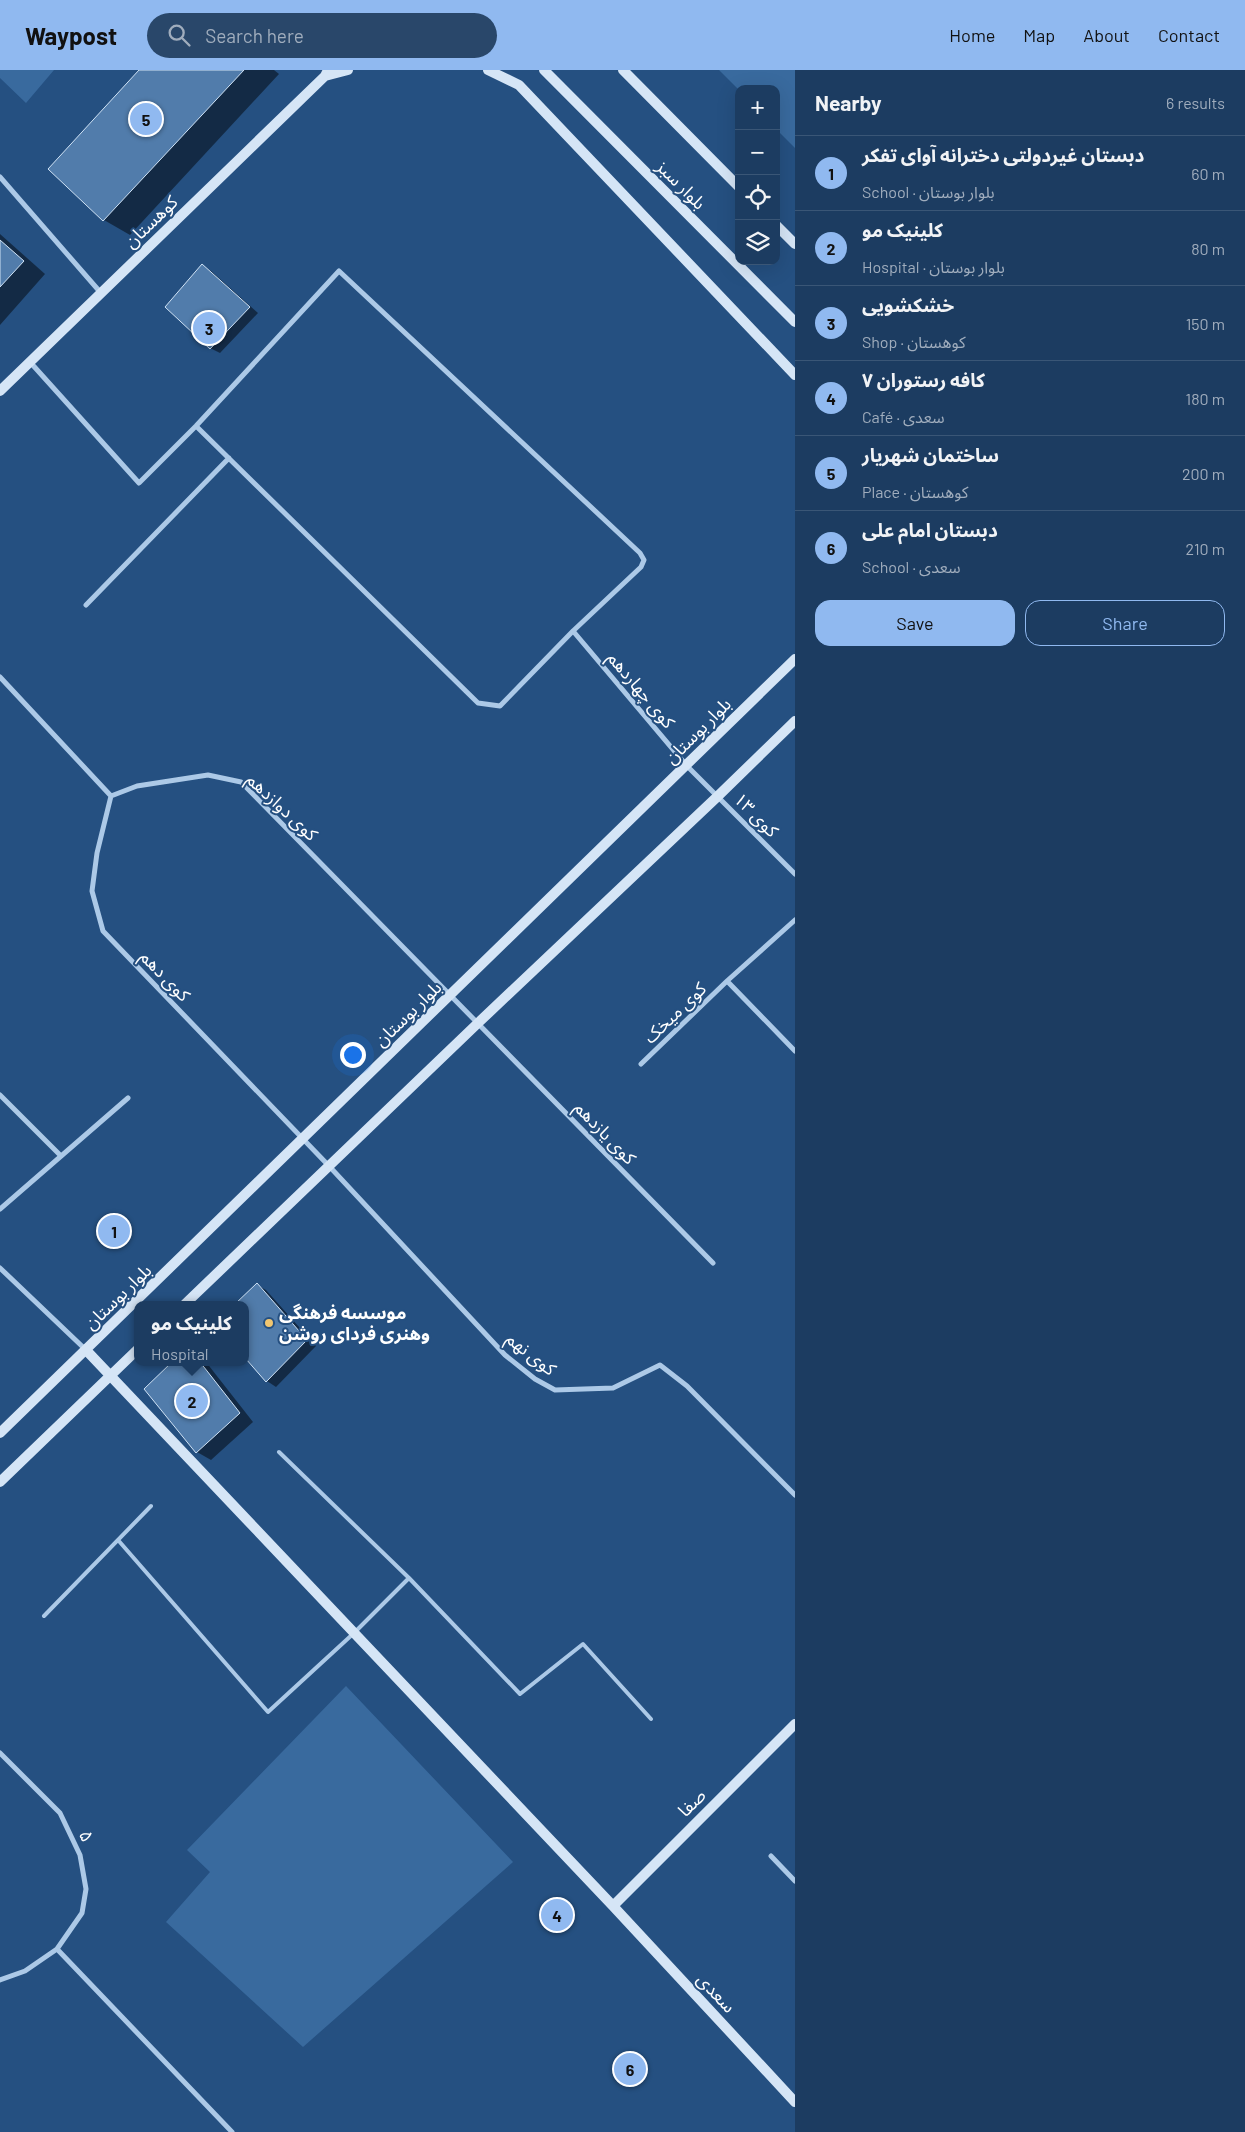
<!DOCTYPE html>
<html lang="en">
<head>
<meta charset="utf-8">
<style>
	:root { --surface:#1c3c61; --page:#29476a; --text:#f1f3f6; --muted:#a0adbd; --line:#3a5676; --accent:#90b9f0 }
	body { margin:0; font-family:Barlow,"Noto Sans Arabic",sans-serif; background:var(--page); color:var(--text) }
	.controls { position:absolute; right:15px; top:15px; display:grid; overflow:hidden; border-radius:10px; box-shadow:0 5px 20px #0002 }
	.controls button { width:45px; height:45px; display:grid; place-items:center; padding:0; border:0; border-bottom:1px solid var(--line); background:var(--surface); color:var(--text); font:25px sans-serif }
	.you { position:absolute; left:352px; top:984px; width:18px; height:18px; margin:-12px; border:4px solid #fff; border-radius:50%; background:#1a73e8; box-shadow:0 0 0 8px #1a73e833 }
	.badge { display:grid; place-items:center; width:32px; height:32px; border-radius:50%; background:var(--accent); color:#111; font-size:16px; font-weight:700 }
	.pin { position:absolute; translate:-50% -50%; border:2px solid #fff; box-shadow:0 1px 5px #0006 }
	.popup { position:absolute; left:134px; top:1231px; width:115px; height:65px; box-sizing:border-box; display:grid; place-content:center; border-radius:10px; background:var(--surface); filter:drop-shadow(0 1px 4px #0005); font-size:16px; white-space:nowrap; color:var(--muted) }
	.popup b { font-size:19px; color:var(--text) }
	.popup::after { content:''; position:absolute; left:50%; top:100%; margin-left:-10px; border:10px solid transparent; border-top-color:var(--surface) }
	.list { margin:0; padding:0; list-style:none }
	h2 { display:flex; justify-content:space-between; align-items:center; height:65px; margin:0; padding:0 20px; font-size:21px }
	h2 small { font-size:16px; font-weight:400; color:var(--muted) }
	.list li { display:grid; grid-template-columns:32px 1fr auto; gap:15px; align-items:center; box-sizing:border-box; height:75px; padding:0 20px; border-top:1px solid var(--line) }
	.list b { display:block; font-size:19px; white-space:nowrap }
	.list p { margin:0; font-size:16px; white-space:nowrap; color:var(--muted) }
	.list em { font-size:16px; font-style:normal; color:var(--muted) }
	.actions { display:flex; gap:10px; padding:15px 20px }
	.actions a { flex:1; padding:11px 0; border:1px solid var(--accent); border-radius:15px; text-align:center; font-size:18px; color:var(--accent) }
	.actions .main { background:var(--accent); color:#111 }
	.icon { flex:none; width:28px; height:28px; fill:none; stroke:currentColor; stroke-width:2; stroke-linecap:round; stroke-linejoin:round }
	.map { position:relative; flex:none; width:795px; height:2062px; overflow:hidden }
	header { display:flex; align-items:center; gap:30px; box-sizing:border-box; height:70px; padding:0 25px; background:var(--accent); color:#111 }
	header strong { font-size:24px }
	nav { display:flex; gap:28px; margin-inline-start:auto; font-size:18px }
	.search { width:350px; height:45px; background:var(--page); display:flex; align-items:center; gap:12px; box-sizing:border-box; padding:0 18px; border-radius:28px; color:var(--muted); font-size:19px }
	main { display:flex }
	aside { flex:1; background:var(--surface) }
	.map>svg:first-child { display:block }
</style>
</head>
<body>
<header>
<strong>Waypost</strong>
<div class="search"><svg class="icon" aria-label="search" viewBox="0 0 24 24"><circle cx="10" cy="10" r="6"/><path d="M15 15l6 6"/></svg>Search here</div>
<nav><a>Home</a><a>Map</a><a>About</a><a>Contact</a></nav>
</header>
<main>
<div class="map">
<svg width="795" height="2062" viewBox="0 0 795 2062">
	<rect width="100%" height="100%" fill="#255081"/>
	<path fill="#396a9e" d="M0,0H54L26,33L0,8Z
		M719,0H795V78L776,59V19H739V20Z
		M346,1616L513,1792L303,1977L166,1852L210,1802L187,1780Z"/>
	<path fill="#0007" d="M141,0H274L279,4L130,165L104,150L50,99Z
		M0,164L45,204L0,255Z
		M202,196L211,201L258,243L220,283L210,278Z
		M257,1215L266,1220L316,1276L276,1317L267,1311L246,1287V1235Z
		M174,1292H206L253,1352L211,1390L197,1382L146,1319Z"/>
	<path fill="#517cab" stroke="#cfe2f5" d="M139,0H244L103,151L48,99Z
		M0,170L24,191L0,217Z
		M202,194L250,237L210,279L165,237Z
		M257,1213L307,1270L266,1312L246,1289V1235H234Z
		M172,1292H200L240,1343L196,1383L144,1319Z"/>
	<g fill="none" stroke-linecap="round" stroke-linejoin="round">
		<path stroke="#acc9e7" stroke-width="4" d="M279,1382L409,1508L520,1624L583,1574L651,1649
			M118,1470L268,1642L354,1563L409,1508
			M44,1546L151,1436"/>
		<path stroke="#acc9e7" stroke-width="5" d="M0,107L101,223
			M30,292L139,413L196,356L339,201L640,483L644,490L641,497L573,561L500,636L478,633L196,356
			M86,535L229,388
			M573,561L687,696L795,804
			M0,607L111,726
			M111,726L97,783L92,821L103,861L329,1096L505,1285L535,1309L555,1320L613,1318L660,1295L687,1316L795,1425
			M111,726L137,716L208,705L241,712L713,1193
			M727,911L795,981
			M641,994L727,911L795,850
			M0,1025L61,1086
			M0,1139L128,1028
			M0,1198L86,1280
			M0,1683L60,1743L80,1785L86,1819L82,1843L57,1879L25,1901L0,1910
			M771,1786L795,1811
			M57,1879L232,2062"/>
		<path stroke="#d5e5f6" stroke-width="10" d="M488,0L519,15L795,305
			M544,0L795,252
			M623,0L739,117
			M325,6L348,0
			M776,155L795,174
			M0,321L325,6L328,0
			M184,1235L478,953L718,726L795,651
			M86,1280L613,1836L795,2032
			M0,1363L795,589
			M0,1412L138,1279
			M613,1836L795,1654"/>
	</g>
	<circle fill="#f1c670" stroke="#255081" stroke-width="2" cx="269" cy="1253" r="5"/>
	<g text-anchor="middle" stroke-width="4" stroke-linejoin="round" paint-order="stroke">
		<g font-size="18" fill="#fff" stroke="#255081">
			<text transform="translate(681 115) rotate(45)" y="6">بلوار سبز</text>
			<text transform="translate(151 152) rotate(-44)" y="6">کوهستان</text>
			<text transform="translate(641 620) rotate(50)" y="6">کوی چهاردهم</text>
			<text transform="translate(698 661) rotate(-45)" y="6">بلوار بوستان</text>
			<text transform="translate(282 737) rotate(43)" y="6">کوی دوازدهم</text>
			<text transform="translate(756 745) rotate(45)" y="6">کوی ۱۳</text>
			<text transform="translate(165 906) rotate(46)" y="6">کوی دهم</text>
			<text transform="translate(675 943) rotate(-44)" y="6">کوی میخک</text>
			<text transform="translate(408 944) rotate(-44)" y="6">بلوار بوستان</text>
			<text transform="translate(605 1063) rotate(46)" y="6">کوی یازدهم</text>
			<text transform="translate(118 1227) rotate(-44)" y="6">بلوار بوستان</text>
			<text transform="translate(531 1284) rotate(38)" y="6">کوی نهم</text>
			<text transform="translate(692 1733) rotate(-45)" y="6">صفا</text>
			<text transform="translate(86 1766) rotate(65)" y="6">۵</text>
			<text transform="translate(716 1923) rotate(47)" y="6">سعدی</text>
		</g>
		<g font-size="18" font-weight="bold" fill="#fff" stroke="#255081" text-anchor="start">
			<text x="279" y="1249">موسسه فرهنگی<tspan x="279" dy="21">وهنری فردای روشن</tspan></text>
		</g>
	</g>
</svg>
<div class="controls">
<button>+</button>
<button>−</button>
<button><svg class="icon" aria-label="locate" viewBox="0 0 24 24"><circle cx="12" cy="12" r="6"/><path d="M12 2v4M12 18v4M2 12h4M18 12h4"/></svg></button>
<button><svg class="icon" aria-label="layers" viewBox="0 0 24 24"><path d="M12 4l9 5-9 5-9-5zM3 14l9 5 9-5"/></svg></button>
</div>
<div class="you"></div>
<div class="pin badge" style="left:114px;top:1161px">1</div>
<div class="pin badge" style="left:192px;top:1331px">2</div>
<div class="popup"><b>کلینیک مو</b>Hospital</div>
<div class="pin badge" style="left:209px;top:258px">3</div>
<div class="pin badge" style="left:557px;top:1845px">4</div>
<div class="pin badge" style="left:146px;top:49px">5</div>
<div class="pin badge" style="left:630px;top:1999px">6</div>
</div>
<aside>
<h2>Nearby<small>6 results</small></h2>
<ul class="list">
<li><span class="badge">1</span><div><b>دبستان غیردولتی دخترانه آوای تفکر</b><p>School · بلوار بوستان</p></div><em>60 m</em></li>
<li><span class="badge">2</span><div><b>کلینیک مو</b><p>Hospital · بلوار بوستان</p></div><em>80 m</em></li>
<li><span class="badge">3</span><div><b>خشکشویی</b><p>Shop · کوهستان</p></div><em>150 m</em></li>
<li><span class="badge">4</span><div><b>کافه رستوران ۷</b><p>Café · سعدی</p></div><em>180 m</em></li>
<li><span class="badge">5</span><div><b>ساختمان شهریار</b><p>Place · کوهستان</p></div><em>200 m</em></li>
<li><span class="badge">6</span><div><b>دبستان امام علی</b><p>School · سعدی</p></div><em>210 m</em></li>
</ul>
<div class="actions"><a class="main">Save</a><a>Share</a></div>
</aside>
</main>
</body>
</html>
